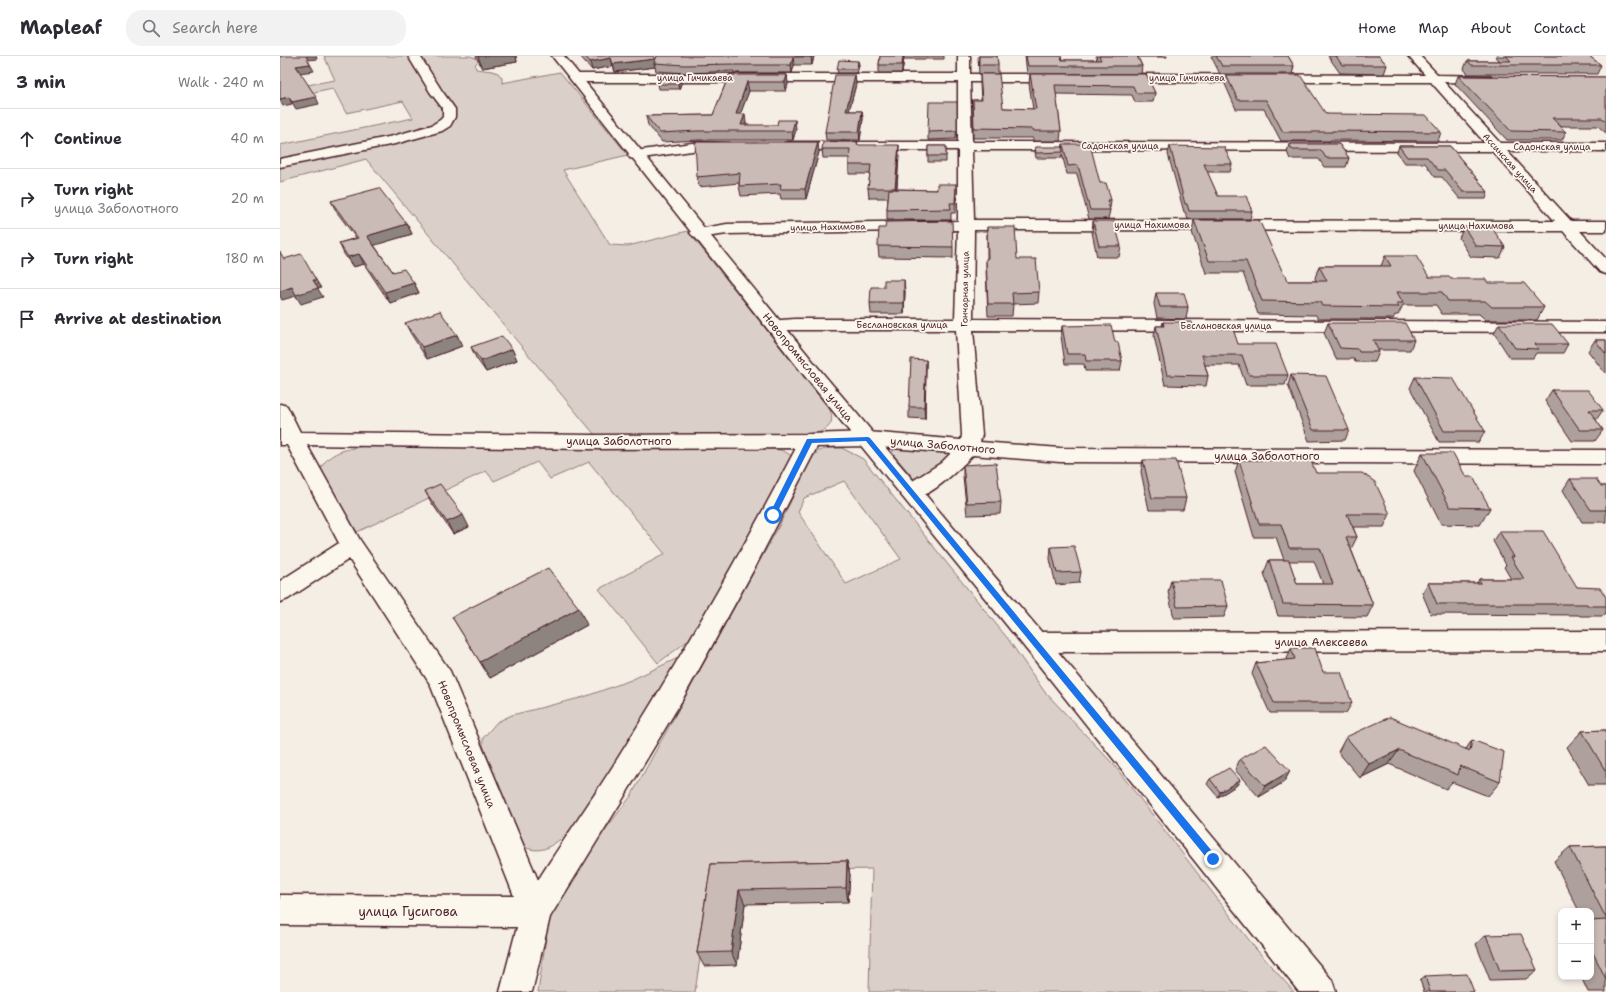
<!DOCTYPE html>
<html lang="en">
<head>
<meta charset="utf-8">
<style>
	:root { --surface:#fff; --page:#f2f2f3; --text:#2b2b33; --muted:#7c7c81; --line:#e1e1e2 }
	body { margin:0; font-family:"Shantell Sans",sans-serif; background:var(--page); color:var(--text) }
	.controls { position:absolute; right:12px; bottom:12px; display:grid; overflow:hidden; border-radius:8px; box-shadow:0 2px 6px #0003 }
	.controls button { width:36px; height:36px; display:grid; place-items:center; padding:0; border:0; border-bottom:1px solid var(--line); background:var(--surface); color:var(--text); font:20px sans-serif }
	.stop { position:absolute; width:12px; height:12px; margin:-9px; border:3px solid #1a73e8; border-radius:50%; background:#fff }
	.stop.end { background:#1a73e8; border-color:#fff; box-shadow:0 1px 4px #0008 }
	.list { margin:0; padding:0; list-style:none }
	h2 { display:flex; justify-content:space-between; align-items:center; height:52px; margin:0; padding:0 16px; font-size:17px }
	h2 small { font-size:13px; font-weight:400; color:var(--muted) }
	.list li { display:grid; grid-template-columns:26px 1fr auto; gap:12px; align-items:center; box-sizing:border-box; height:60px; padding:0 16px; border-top:1px solid var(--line) }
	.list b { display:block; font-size:15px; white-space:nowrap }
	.list p { margin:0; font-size:13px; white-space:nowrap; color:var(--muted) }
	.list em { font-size:13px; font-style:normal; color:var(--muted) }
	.icon { flex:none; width:22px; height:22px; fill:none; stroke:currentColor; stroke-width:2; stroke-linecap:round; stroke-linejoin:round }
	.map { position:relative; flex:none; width:1326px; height:936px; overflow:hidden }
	header { display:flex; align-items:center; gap:24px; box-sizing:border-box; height:56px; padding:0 20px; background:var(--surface); border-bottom:1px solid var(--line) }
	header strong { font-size:19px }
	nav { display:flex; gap:22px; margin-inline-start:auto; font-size:14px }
	.search { width:280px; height:36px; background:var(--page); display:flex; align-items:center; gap:10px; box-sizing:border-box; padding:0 14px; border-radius:16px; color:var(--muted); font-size:15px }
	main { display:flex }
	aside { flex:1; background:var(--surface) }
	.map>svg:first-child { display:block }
</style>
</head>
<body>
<header>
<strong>Mapleaf</strong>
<div class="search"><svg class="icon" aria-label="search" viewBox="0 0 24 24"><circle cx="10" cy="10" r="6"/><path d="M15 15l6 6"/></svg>Search here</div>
<nav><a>Home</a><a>Map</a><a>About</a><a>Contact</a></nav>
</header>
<main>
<aside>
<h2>3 min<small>Walk · 240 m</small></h2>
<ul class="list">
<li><svg class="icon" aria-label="ahead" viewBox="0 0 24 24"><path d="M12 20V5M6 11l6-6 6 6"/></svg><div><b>Continue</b></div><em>40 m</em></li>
<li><svg class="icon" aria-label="right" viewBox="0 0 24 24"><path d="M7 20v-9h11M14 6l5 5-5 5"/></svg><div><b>Turn right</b><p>улица Заболотного</p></div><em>20 m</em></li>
<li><svg class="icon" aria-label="right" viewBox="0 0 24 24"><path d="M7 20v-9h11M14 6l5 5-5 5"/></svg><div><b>Turn right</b></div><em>180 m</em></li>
<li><svg class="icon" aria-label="arrive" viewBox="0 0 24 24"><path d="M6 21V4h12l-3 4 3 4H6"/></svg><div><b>Arrive at destination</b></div></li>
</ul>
</aside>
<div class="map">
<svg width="1326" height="936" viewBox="0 0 1326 936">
	<rect width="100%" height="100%" fill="#f4eee4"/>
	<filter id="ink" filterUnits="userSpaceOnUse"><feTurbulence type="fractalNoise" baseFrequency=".025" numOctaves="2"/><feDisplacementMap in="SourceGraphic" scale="8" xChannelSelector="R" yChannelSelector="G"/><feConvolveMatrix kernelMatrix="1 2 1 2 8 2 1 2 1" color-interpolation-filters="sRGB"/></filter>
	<g filter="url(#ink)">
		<path fill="#dbd0c9" stroke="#92787a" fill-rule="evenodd" d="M44,0H190L196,2L198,5L195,9L196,13L212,15L218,17L222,22V27L280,16L348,99L283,114L330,189L348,190L408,175L550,354C557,372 541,377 527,379H315L86,103L0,126V89L133,62L123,45L66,57L53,32L0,43V34L55,24Z
			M87,390L480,392C490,393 505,392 512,401L422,572L401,590L378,607L319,533L385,498L309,406L270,423L257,406L214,425L206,415L77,476L62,454L40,416C45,396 69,392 87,390Z
			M549,392H562L583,403L728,583L764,635L834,709L976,893L1014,936H589L592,813L433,816L415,936H258L268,868L274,849L286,825L351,740L500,468L531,402L539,395ZM564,425L621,503L566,528L518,456L524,442Z
			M618,392L664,396L669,398L671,401L636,425L613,398L612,395Z
			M398,602C369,652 342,704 307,751C297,765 287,780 272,789C262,796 250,795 241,789L203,689V682L217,666L232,659L304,641L351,624Z"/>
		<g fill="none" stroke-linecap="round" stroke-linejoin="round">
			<defs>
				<path id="minor" d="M128,0H140L162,35L175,53V61L170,70L162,75L115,88L0,111V103L113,80L152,69L160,64L163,61V53L150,36Z
					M678,0H690V18H779L783,19L785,22L783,25L779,26H690L692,86L1205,87L1151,26H839L835,25L833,22L835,19L839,18L1145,19L1128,0H1140L1158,19L1211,20L1213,23L1211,26L1207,27L1164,26L1220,87H1326V95H1227L1291,165H1326V175H1300L1326,203V218L1320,216L1283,175L694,174L693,263L1326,266V276L693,274L702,379L700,386L780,392L1326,394V408L780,406L693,399C680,412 652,440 633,443C630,443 627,442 623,441L620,436L623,431L661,407L671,397L588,390L537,391L474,513L401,646L341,746L270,861L252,936H220L237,871L0,869V839L234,840L150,628L69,503L8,543L0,546V525L59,487L7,389H0V348L7,350L20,376L310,379L530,378L588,376L681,384L682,379L676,274H494L488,273L485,269L488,265L515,263H675L678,174L447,178L418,182L413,180L410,177L413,174L447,168L678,165V94H509L504,93L502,90L504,87L509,86H678V26H296L292,25L290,22L292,19L296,18H678ZM692,94L1212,95L1275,165L694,164ZM27,389L310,393L516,392C460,500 398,606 333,710C309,748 282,786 258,824L170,615L80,484Z
					M419,86L450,87L452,90L450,93L419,94L355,103L350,102L348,99L350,96L355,95Z
					M1326,575V595L755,596L746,593L743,586L746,579L755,576Z"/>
				<path id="major" d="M272,0H284L545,320L764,579L1052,924L1056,936H1019L746,593L531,328Z"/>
			</defs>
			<use href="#minor" stroke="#4a1f2b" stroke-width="3"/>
			<use href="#major" stroke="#4a1f2b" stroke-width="3"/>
			<use href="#minor" fill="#fbf7ec" fill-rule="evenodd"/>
			<use href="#major" fill="#fbf7ec" fill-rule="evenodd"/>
		</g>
		<path fill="#aea19d" stroke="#4a1f2b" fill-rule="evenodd" d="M196,0H236L237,6L202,12Z
			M300,0H373L375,5L377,0H534L532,9H514L512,17H454V15L407,17L376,15L375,11L335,16L333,10L312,14Z
			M600,0H664V3H624L622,17H599V9Z
			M698,0H717L718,9V18H699Z
			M745,0H781L782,4H817L816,0H887V1H858L862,10L861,18H747Z
			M931,0H1008L1014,10L1012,18H940Z
			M1048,0H1099L1107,9L1104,18L1060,17Z
			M1215,0H1309L1321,9L1317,18H1188L1184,13L1187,5H1220Z
			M578,5L579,9L577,17H558L557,13Z
			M700,18L723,52L753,53L749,28L750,18H866L875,37L873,46H855L852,39L776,38L781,75L780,85H753V82H693V44H701L700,28Z
			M449,19H507L508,28L506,35H469L460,58L466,67V69L516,73L513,84H419L382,86L368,69L366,60L433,59Z
			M575,19L576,28L569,55H582L583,63L580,84H546L545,76Z
			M946,19L1046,58L1161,76L1158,85L1050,84V85H1001L984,53H956L945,28Z
			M1178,20L1326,21V77L1318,70H1280L1286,76L1282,84H1227L1175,28Z
			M400,23L401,28L399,33H379L378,28Z
			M677,46L676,83L648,84V76Z
			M783,88L820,127L831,144L830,152H829L830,154L828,163H809L797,118H787L782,98V102H756L755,96V91L782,95Z
			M1009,88H1059L1069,102L1066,111H1044L1039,103H1010L1007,96Z
			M578,89L619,98L617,133L657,134L676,128L675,157H671V164H607V154L608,142H589L588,132L590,118H569V102H543L542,93Z
			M648,90H666V106H648Z
			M890,90L952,108L950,116H927L938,140L972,155L970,163H908L905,156H904L888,98Z
			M1119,90H1170L1208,136L1206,143H1180L1162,121H1155L1145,107H1125L1117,96Z
			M539,96L526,143H501L500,138L461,140L459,130V127L419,131L417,121Z
			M51,145L127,168L132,178L94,189L113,216L134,227L139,237L110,247L84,208L73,211L64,198L59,187L76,182L56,155Z
			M914,164L1004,219L1008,225H1036L1035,222L1039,210H1101L1105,200L1149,221L1208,227L1264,251L1257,264H1206L1199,258H1162L1156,249H1123L1118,259H1115L1113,263H1038L1036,259L978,258L963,217H926L912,176Z
			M813,165L841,190L839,201H817L812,176Z
			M707,171L737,203L759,236L758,247L733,248L732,260H708L706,213V203H707Z
			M1184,171L1225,191L1220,202L1191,201L1179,182Z
			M605,172L673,191V202L599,201L598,190Z
			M625,235L624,258H591L590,247Z
			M876,237L908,251L906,263L877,262L874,248Z
			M883,266L914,272L958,288L1008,319L1005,329H966L959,309H925L928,320L926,330L885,329L874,280L876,270H882Z
			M125,267L177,279L182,290L147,303L131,278Z
			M1048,267L1134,284L1130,294H1098L1099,296L1095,306H1075L1074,303H1056L1044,277Z
			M1219,268L1288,288L1283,297H1256L1253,302H1230L1214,277Z
			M782,270L835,286L842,305L840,315H805L804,308H785L781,280Z
			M1315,284H1326V317H1325L1308,295Z
			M191,291L232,293L237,304L206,316L196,302Z
			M646,304L645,363L629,362V351Z
			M1011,319L1069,374L1065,384L1029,385L1008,329Z
			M1135,321L1205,375L1199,386H1159L1130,332Z
			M1272,334L1323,354L1316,364L1323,374L1315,385H1292L1265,345Z
			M1142,397L1186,421L1210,452L1200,469L1161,468L1134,415Z
			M863,404L906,442L903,454H869L861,416Z
			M959,404L1036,417L1110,458L1104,471H1073L1077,481L1071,493L1093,549L1087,561L998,560L984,517L989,504H1004L996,481H974L955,416ZM1009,505H1034L1043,528H1017Z
			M683,409L721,446L720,458L687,459L683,420Z
			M1290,423L1321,430H1326V466H1302L1283,434Z
			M145,435L189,471L173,478L151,446Z
			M1219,475L1297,531L1326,541V557L1323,560H1300L1299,559L1151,558L1142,537L1148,527H1197L1199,523H1231L1224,511L1226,509L1213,485Z
			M771,491L801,516L799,527L776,529L770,503Z
			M891,524L948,550L944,561L894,562L888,536Z
			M172,561L307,569L210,622Z
			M1011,592L1043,616L1072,647L1066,657H990L972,618L976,607L1007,604V603Z
			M1326,674V729H1309L1287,691L1302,675Z
			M1066,681L1186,693L1192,684L1220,726L1208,740L1172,726L1166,733L1109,708L1080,722L1058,696Z
			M960,703L1010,715L1004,726L979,741L955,714Z
			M930,723L960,724L957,729L938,741L927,728Z
			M1326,790V936H1308L1301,921H1311V855H1299L1274,805L1290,791Z
			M567,805L570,819L568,846L465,848L457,909L424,910L417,897L431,808Z
			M1206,879L1257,914L1246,923L1210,924L1196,888Z
			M1145,920L1194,936H1144L1140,924Z"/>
		<path fill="#8d837f" stroke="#4a1f2b" d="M26,0H36L37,3L28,4Z
			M198,0H236L237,6L202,12Z
			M531,0H534L532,9L531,1Z
			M623,0H624V3L622,17V9Z
			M513,1L514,9L512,17L511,9Z
			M331,2L333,10L312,14L310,6Z
			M375,3L376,8L374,7L375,11L335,16L333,8Z
			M578,5L579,9L577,17V13Z
			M30,8L34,15L19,17L16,10Z
			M507,19L508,28L506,35L505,26Z
			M575,19L576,28L567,63L566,55Z
			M400,23L401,28L399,33L398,28Z
			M467,26L469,35L457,67L456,58Z
			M9,41L12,48L3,50L0,44V43Z
			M36,41L39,48L16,53L12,46Z
			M582,55L583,63L580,84L579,76Z
			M465,58L466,67L463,75L461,69Z
			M515,64L516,73L513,84L512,75Z
			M538,86L539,96L526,143L525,133Z
			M619,89V98L616,142L615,132Z
			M127,168L132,178L92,190L87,180Z
			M79,198L84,208L73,211L68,201Z
			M36,224L41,232L38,233L43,241L21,248L16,240L2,244L0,240V235Z
			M624,224L625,235L624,258Z
			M134,227L139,237L110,247L105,236Z
			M177,279L182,290L147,303L142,291Z
			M232,293L237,304L206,316L201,305Z
			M646,304V315L645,363L644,351Z
			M183,459L189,471L173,478L167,466Z
			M299,552L307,569L210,622L200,606Z
			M1119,694L1109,708L1080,722L1089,708Z
			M1010,715L1004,726L979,741L985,730Z
			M960,724L957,729L938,741L940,736Z
			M567,805L570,819L568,846L566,832Z
			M459,834L465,848L457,909L451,896Z"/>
		<path fill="#cabbb6" stroke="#4a1f2b" d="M0,0H26L30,8L16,10L36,41L12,46L9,41L0,43Z
			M305,0H373L375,3L333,8L331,2L310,6Z
			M377,0H531V1H513L511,9H453L454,8L405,9L374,7Z
			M600,0H623L622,9H599Z
			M699,0H717L718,9H699Z
			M746,0H781L782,4H821L819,0H857L862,10H748Z
			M936,0H1008L1014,10H942Z
			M1056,0H1099L1107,9H1062Z
			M1226,0H1309L1321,9H1192L1187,5H1231Z
			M559,4L578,5L577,13H557Z
			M700,18H719L723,52L756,53L750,18H866L875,37H856L853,30L775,29L781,75H754L753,73L694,72L693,44H702Z
			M449,19H507L505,26H467L456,58H465L461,69H497L498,64H515L512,75H417L380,77L366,60L433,59Z
			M555,19H575L566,55H582L579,76H545Z
			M946,19H1020L1046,58L1146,59L1161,76L1052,75V76H1003L986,44H958Z
			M1178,20L1326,21V65L1322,62H1272L1286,76L1231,75Z
			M381,23H400L398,28H378Z
			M649,46H677V75L648,76Z
			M415,86H538L525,133H500L501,128L459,130L460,117L417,121Z
			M543,86H578L577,89H619L615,132H588L591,109H569L570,93H542Z
			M783,88H810L820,127H826L831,144H827L830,154H810L798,109L788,110Z
			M1009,88H1059L1069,102H1046L1041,94H1013Z
			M648,90H666V100H648Z
			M890,90L944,91L952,108H924L938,140H966L972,155H909L907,148H905Z
			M1119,90H1170L1208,136H1183L1165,114H1158L1147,101H1127Z
			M755,91H782L783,96L756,97Z
			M657,128H676L675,147H670L671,153L607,154L609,133L657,134Z
			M99,132L127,168L87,180L113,216L124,213L134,227L105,236L79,198L68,201L59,187L78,182L51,145Z
			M914,164H979L1004,219H1006L1008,225H1047L1039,210H1111L1105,200H1136L1149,221H1169L1171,223H1205L1208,227H1244L1264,251H1212L1205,245H1168L1162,236H1117L1123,247H1116L1119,251L1042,250L1040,246L982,245L966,205H929Z
			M672,165L673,191L598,190L599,172H605L606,166Z
			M813,165H834L841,190H819Z
			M707,171H735L737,203H756L759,236L732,237L733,248H708L706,203H708Z
			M1184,171L1212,172L1225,191L1196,190Z
			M0,196L4,203L21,198L36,224H33L38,232L16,239L12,231L0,235Z
			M604,224H624V247H590L591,231H604Z
			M876,237H904L908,251H880Z
			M160,255L177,279L142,291L125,267Z
			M883,266H912L914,272L953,273L958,288H996L1008,319H969L962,299H922L928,320L887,319L876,270H884Z
			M1048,267H1125L1134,284H1093L1099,296H1079L1078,293L1060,292Z
			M1219,268H1272L1288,288H1255L1258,293L1235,292Z
			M831,269L835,286H838L842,305H806L805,298H787L782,270Z
			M222,280L232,293L201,305L191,291Z
			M1315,284H1326V298Z
			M631,303L646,304L644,351H629Z
			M1011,319L1046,320L1069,374H1033Z
			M1135,321L1173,322L1205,375H1164Z
			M1272,334H1308L1323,354H1309L1323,374H1300Z
			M1142,397H1173L1186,421H1193L1210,452L1170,451Z
			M863,404H896L906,442H872Z
			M959,404L1031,405L1036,417H1082L1095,426L1110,458H1067L1077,481H1066L1093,549L1003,548L989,504H1009L1017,528H1053L1040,492H1009L1001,468H979Z
			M716,407L721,446L687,447L683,409Z
			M1290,423H1316L1321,430H1326V454H1311Z
			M160,428L183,459L167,466L145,435Z
			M1219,475H1263L1297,531L1320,532L1326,541V550H1308L1307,548H1157L1148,527H1201L1199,523H1244L1231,501H1234Z
			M794,490L801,516L777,517L771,491Z
			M268,512L299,552L200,606L172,561Z
			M891,524H941L948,550L897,551Z
			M1011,592H1035L1043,616H1061L1072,647H994L976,607L1015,603Z
			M1110,661L1190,695L1192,684L1224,696L1220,726L1180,710L1178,719L1119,694L1089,708L1066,681Z
			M1326,674V714H1325L1302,675Z
			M986,689L1010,715L985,730L960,703Z
			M949,712L960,724L940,736L930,723Z
			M1326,790V862L1290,791Z
			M567,805L566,832L459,834L451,896L417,897L431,808Z
			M1326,864V923L1311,893V865Z
			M1241,878L1257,914L1220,915L1206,879Z
			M1187,918L1194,936H1150L1145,920Z"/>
	</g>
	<path fill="#1a73e8" d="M588,381L590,382L936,800L937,803L936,806L933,807L930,806L586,385L532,387L495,461H490L489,459L527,383Z"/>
	<g text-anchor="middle" stroke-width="3.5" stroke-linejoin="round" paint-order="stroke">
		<g font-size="9" fill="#4a1f2b" stroke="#fbf7ec">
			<text x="415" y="25">улица Гичикаева</text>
			<text x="907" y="25">улица Гичикаева</text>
			<text x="840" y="93">Садонская улица</text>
			<text x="1272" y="94">Садонская улица</text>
			<text transform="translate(1230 107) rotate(48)" y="3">Ассинская улица</text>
			<text x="872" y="172">улица Нахимова</text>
			<text x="1196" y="173">улица Нахимова</text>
			<text transform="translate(548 171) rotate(-1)" y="3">улица Нахимова</text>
			<text transform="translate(685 233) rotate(-89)" y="3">Гончарная улица</text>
			<text x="622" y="272">Беслановская улица</text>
			<text x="946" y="273">Беслановская улица</text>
		</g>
		<g font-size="11" fill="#4a1f2b" stroke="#fbf7ec">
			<text transform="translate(528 311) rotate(51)" y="4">Новопромысловая улица</text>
			<text x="339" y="389">улица Заболотного</text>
			<text transform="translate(663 389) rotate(5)" y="4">улица Заболотного</text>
			<text x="987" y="404">улица Заболотного</text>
			<text x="1041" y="590">улица Алексеева</text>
			<text transform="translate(187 688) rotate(68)" y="4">Новопромысловая улица</text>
		</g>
		<g font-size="13" fill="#4a1f2b" stroke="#fbf7ec">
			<text x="128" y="860">улица Гусигова</text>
		</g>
	</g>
</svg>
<div class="controls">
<button>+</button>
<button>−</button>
</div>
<div class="stop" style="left:493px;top:459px"></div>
<div class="stop end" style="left:933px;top:803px"></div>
</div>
</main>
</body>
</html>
